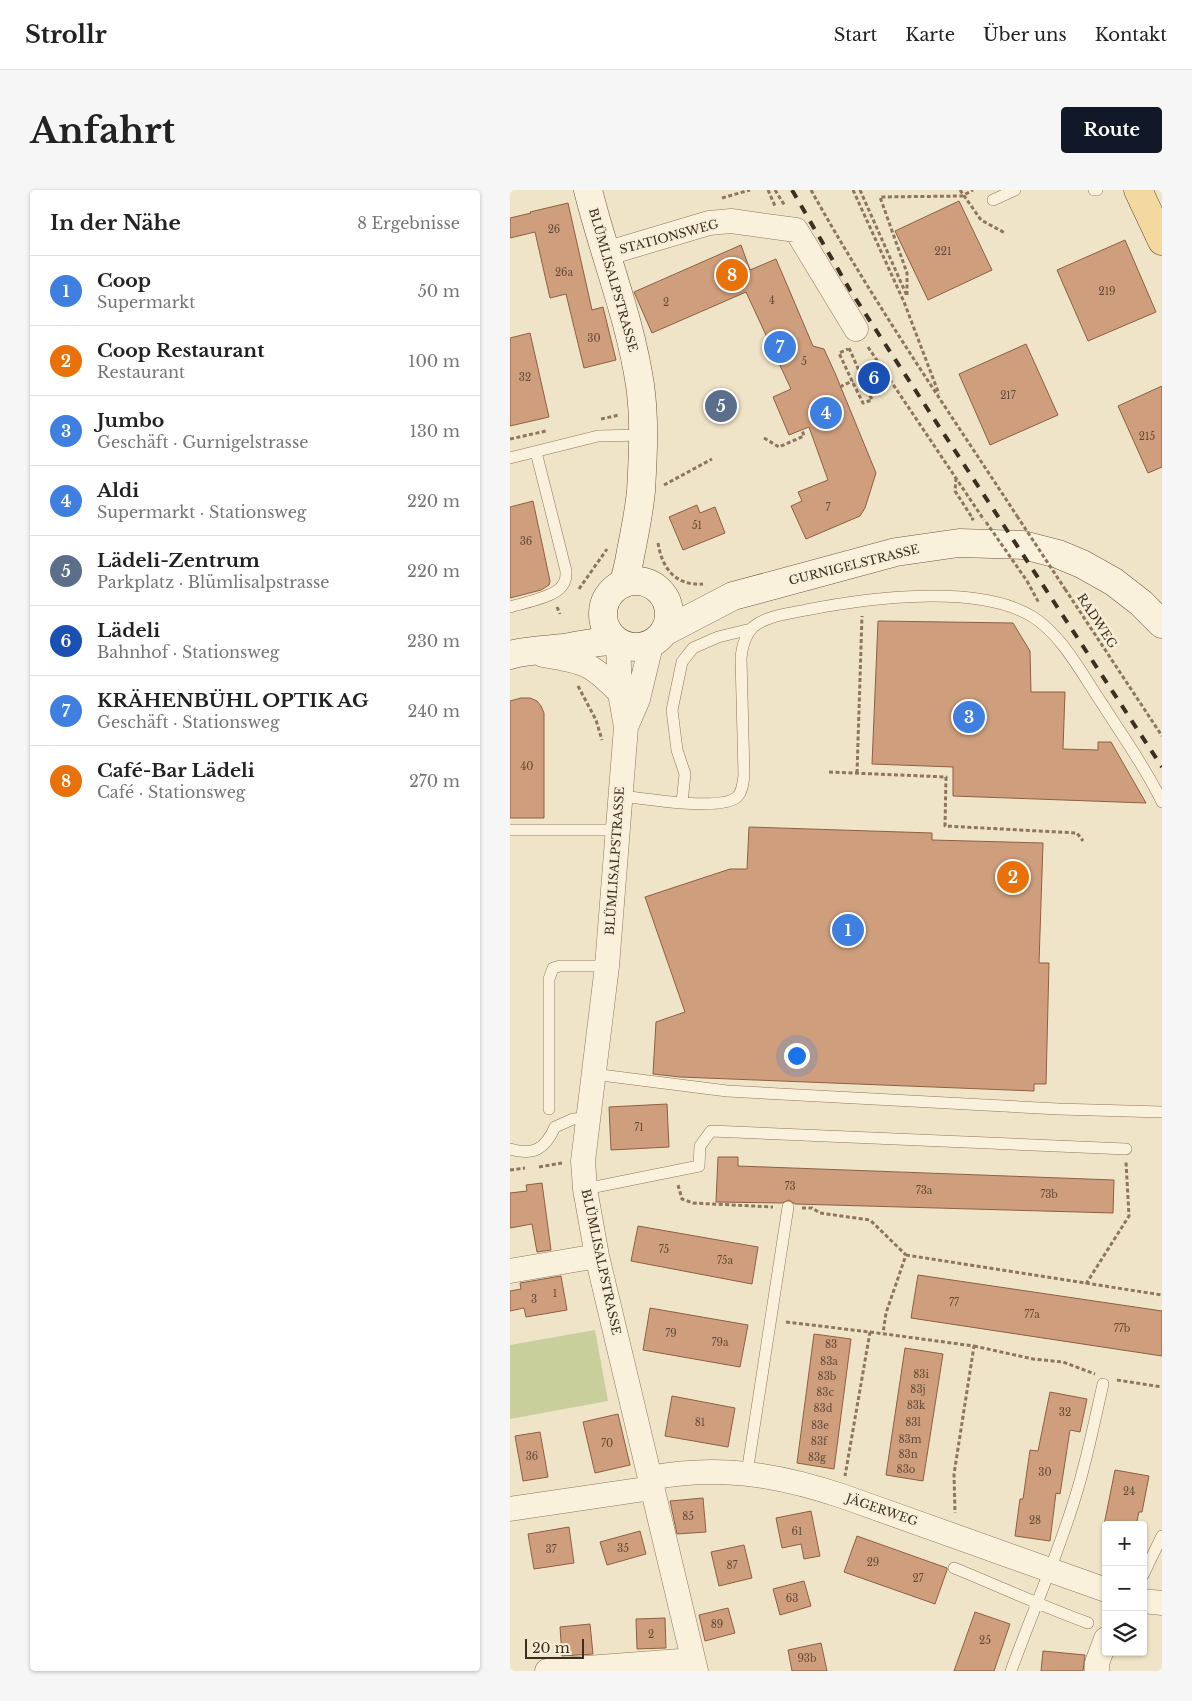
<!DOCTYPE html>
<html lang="de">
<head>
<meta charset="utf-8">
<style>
	:root { --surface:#fff; --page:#f6f6f6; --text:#222; --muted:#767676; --line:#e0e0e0; --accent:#111827 }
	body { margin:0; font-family:"Libre Baskerville",serif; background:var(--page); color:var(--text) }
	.controls { position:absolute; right:15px; bottom:15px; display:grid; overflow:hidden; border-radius:5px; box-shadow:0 1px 4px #0004 }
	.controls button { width:45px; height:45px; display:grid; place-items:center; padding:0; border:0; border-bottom:1px solid var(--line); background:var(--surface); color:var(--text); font:25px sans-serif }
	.scale { position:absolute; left:15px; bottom:12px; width:59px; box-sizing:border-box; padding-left:5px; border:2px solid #3d2e20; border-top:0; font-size:14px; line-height:18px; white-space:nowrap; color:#3d2e20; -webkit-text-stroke:4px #f7eed8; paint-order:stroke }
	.you { position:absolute; left:286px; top:865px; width:18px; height:18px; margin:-12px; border:4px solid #fff; border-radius:50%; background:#1a73e8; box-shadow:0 0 0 8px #1a73e833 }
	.badge { display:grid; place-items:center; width:32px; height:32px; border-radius:50%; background:var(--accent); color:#fff; font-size:16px; font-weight:700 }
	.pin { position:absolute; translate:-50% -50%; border:2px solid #fff; box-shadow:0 1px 5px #0006 }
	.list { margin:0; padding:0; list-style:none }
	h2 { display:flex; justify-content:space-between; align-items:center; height:65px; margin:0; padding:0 20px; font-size:21px }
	h2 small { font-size:16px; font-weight:400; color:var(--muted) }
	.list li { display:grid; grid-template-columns:32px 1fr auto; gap:15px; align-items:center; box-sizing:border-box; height:70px; padding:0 20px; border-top:1px solid var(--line) }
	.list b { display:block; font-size:19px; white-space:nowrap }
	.list p { margin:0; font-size:16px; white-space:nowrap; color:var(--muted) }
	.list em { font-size:16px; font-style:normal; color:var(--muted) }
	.icon { flex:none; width:28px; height:28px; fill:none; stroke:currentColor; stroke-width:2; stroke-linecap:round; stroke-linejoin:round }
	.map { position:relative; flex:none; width:652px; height:1481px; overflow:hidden; border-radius:5px }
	header { display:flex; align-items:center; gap:30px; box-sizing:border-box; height:70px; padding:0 25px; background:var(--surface); border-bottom:1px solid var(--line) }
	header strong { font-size:24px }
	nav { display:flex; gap:28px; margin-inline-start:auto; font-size:18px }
	.intro { display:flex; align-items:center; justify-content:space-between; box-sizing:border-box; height:120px; padding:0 30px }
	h1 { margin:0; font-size:35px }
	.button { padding:12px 22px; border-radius:5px; background:var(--accent); color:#fff; font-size:18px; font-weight:700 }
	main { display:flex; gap:30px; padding:0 30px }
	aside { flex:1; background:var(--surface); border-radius:5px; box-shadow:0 1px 4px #0004 }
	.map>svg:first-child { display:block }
</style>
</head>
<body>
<header>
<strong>Strollr</strong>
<nav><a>Start</a><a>Karte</a><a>Über uns</a><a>Kontakt</a></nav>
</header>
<div class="intro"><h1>Anfahrt</h1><a class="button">Route</a></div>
<main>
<aside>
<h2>In der Nähe<small>8 Ergebnisse</small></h2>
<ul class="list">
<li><span class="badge" style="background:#3f7fe0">1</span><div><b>Coop</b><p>Supermarkt</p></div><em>50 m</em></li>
<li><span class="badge" style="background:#e8710a">2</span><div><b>Coop Restaurant</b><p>Restaurant</p></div><em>100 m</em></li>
<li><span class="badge" style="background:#3f7fe0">3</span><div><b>Jumbo</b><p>Geschäft · Gurnigelstrasse</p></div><em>130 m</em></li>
<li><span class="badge" style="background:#3f7fe0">4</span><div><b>Aldi</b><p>Supermarkt · Stationsweg</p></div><em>220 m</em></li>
<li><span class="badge" style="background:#5c6f8a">5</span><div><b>Lädeli-Zentrum</b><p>Parkplatz · Blümlisalpstrasse</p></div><em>220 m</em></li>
<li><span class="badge" style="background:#1a4fb4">6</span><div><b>Lädeli</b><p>Bahnhof · Stationsweg</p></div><em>230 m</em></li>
<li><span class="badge" style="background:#3f7fe0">7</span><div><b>KRÄHENBÜHL OPTIK AG</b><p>Geschäft · Stationsweg</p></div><em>240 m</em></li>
<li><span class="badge" style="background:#e8710a">8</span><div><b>Café-Bar Lädeli</b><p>Café · Stationsweg</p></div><em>270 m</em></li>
</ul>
</aside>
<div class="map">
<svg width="652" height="1481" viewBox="0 0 652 1481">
	<rect width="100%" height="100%" fill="#f0e4c8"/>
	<path fill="#c9cf9b" d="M85,1140L98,1211L0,1229V1155Z"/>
	<path fill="#cf9f7d" stroke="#8d5f41" d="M449,11L482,80L418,110L385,41Z
		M58,13L82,120L93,117L106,170L74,178L56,104L40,108L25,42L0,48V28L21,23L20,22Z
		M615,50L646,122L578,151L547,80Z
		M231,55L240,80L266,69L303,156L314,159L325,183L366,283L355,318L350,326L296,349L281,316L292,311L288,302L318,290L299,237L279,245L263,207L281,199L236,102L142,143L124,102Z
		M20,143L39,227L0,236V148Z
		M516,154L548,225L480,255L449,184Z
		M652,196V277L638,283L608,216Z
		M23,311L40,391L39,395L31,400L0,408V317Z
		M187,315L190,323L205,317L215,343L173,360L159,327Z
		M368,431L503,433L520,461L521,502H555L553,559L588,560V552H601L636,613L443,606V577L362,574Z
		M11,508H20L27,511L31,516L34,523V628H0V511Z
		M239,637L422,643V650L533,653L529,773H539L536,894H524V901L170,887L143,884L146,832L175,822L135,707L220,679H237Z
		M157,914L159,957L101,960L99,917Z
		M208,967H228V976L604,990L603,1023L285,1014L279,1010L272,1013L206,1012Z
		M32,993L41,1060L27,1062L22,1034L0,1038V1003L17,1001L16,995Z
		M128,1036L248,1057L242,1094L121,1071Z
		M408,1085L652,1121V1166L401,1128Z
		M51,1086L57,1120L16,1127L14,1118L0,1121V1101L11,1099L10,1093Z
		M140,1118L238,1135L230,1177L133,1160Z
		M304,1144L341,1149L324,1279L287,1273Z
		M395,1158L433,1164L413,1291L376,1285Z
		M540,1202L577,1209L570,1242L560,1240L550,1304L546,1303L540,1351L505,1346L510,1309H513L520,1260L528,1261Z
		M162,1206L225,1218L218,1257L155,1246Z
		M108,1224L120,1275L85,1283L73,1232Z
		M30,1242L38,1287L13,1291L5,1246Z
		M605,1280L639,1286L632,1322H629L626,1335H594Z
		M193,1308L196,1342L167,1344L160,1311Z
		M301,1321L310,1366L294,1369L291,1354L272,1358L266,1328Z
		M59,1337L64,1373L24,1379L18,1344Z
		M130,1341L136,1364L97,1375L90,1352Z
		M347,1346L437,1378V1380L425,1414L334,1382Z
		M234,1355L242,1388L209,1396L201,1362Z
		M294,1391L301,1416L270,1425L263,1399Z
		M218,1418L225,1443L195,1451L189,1425Z
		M465,1422L500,1434L484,1481H444Z
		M155,1428L156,1458L127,1459L126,1429Z
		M80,1434L83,1464L52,1466L50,1437Z
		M311,1453L317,1481H282L278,1460Z
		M533,1461L575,1465L573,1481H531Z"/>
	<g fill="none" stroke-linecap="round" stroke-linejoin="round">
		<defs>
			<path id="lane" d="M584,0H587
				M483,10L505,0
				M0,268L88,246L133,245
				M0,417C13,413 45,407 52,396C56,391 56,387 56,381L26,262
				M110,606C135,608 209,622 227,607C233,601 233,592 234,585L231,468C232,458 235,445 243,437C258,425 278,424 296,420C357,408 468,393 523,427C553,446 573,486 593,515C613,547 636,578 652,612
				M172,612L175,584L167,560L162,520L172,472L183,458L208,447L241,439
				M0,640H108
				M83,884L217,901L548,919L652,922
				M39,919V789L43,778L50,776H97
				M0,959C24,966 35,959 45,937L63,929L77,928
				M75,999L189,976L190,956L201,941L616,959
				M237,1283L278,1017
				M444,1378C489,1396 533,1417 578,1433
				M633,1385L652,1346
				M501,1481C523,1420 550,1361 568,1298C578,1264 585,1229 593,1194"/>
			<path id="street" d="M95,64L199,33L221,31L286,40L346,139
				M108,453L110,503L116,537L97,776L73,971L75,999L87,1066L186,1481
				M33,465C74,472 80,472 110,503
				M116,537L128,509L141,455
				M0,1081L87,1066
				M140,1288C208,1275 266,1284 332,1306L596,1400
				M0,1319L142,1298
				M633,1411L652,1413
				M37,1481L183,1470
				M587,1481V1473L596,1449"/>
			<path id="secondary" d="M78,0C94,65 120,128 130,195C135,230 133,266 131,301C129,322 125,341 121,361C119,373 117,384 113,394
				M93 424a33 33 0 1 1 66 0a33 33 0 1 1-66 0Z
				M156,441L223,406L386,362L449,353L513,355L548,364L572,374L604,392L631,413L652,434
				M0,465C18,460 36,460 54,458C72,455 87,451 105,451"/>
			<path id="primary" d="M628,0L652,51"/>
		</defs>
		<use href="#lane" stroke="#8d765c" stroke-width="12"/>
		<use href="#street" stroke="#8d765c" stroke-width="25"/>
		<use href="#secondary" stroke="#6f573f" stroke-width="29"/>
		<use href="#primary" stroke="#5b4430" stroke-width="29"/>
		<path stroke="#8d765c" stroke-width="3" stroke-dasharray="4 2.5" stroke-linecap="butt" d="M258,0L265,16
			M265,0L275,16
			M301,0C364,113 437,219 507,326
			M343,0L394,112L429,204
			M350,0L397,106V83L370,7L452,6L463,0
			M450,0L471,30L495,43
			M212,8L240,0
			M358,157L474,330
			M339,158L362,210L353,213L342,191
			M330,197L342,191L329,163L338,159
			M91,229L109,225
			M254,248L269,257L294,246L292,240
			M0,249L36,241
			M446,288L445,301L463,329H461
			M154,295L202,269
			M148,353C152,378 165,396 193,394
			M517,391L529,413
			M69,399L97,359
			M555,399L652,546
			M47,417L50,424
			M68,496L86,530L92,550
			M319,582L436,587L435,636L567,643L573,651
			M347,583L352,426
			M29,977L52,973
			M0,980L15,978
			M168,995L172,1009L183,1013L263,1017
			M292,1018H302L310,1023L360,1030L396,1065L376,1123L373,1143
			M396,1065L652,1105
			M576,1094L619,1026L616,972
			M276,1132L360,1142L335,1286
			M360,1142L464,1156L444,1284L445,1323
			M464,1156L523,1169L553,1172L585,1184
			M607,1190L652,1197"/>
		<use href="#lane" stroke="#faf1dc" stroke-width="11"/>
		<use href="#street" stroke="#faf1dc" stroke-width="24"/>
		<use href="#secondary" stroke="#faf1dc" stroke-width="28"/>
		<use href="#primary" stroke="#f3d9a0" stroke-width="28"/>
		<path stroke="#3d2e20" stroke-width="4" stroke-dasharray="9 9" stroke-linecap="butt" d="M282,0L340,100L377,157L652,577"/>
		<path stroke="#8d765c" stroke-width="3" stroke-dasharray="4 2.5" stroke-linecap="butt" d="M507,326L555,399
			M476,332L517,391"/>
	</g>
	<g text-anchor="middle" stroke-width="5" stroke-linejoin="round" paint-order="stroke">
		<g font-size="10" fill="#624a37">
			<text x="44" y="43">26</text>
			<text x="433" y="65">221</text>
			<text x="54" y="86">26a</text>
			<text x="597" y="105">219</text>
			<text x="262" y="114">4</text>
			<text x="156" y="116">2</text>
			<text x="84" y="152">30</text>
			<text x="294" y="175">5</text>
			<text x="15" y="191">32</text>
			<text x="498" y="209">217</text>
			<text x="637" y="250">215</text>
			<text x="318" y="321">7</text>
			<text x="187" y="339">51</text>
			<text x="16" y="355">36</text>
			<text x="17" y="580">40</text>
			<text x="129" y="941">71</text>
			<text x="280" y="1000">73</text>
			<text x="414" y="1004">73a</text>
			<text x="539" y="1008">73b</text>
			<text x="154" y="1063">75</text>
			<text x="215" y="1074">75a</text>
			<text x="45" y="1107">1</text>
			<text x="24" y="1113">3</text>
			<text x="444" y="1116">77</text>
			<text x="522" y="1128">77a</text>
			<text x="612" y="1142">77b</text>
			<text x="161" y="1147">79</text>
			<text x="210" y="1156">79a</text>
			<text x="321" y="1158">83</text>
			<text x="319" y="1175">83a</text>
			<text x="411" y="1188">83i</text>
			<text x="317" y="1190">83b</text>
			<text x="408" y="1203">83j</text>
			<text x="315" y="1206">83c</text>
			<text x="406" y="1219">83k</text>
			<text x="313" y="1222">83d</text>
			<text x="555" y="1226">32</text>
			<text x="190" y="1236">81</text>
			<text x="403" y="1236">83l</text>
			<text x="310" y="1239">83e</text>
			<text x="400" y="1253">83m</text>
			<text x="309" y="1255">83f</text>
			<text x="97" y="1257">70</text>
			<text x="398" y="1268">83n</text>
			<text x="22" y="1270">36</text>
			<text x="307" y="1271">83g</text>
			<text x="396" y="1283">83o</text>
			<text x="535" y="1286">30</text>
			<text x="619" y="1305">24</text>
			<text x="178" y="1330">85</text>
			<text x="525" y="1334">28</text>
			<text x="287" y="1345">61</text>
			<text x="113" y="1362">35</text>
			<text x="41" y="1363">37</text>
			<text x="363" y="1376">29</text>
			<text x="222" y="1379">87</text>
			<text x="408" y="1392">27</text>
			<text x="282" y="1412">63</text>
			<text x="207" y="1438">89</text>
			<text x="141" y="1448">2</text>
			<text x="475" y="1454">25</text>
			<text x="297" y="1472">93b</text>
		</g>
		<g font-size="12" fill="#3d2e20" stroke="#f7eed8">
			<text transform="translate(159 47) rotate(-15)" y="4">STATIONSWEG</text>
			<text transform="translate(103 90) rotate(74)" y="4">BLÜMLISALPSTRASSE</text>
			<text transform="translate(344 375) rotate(-14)" y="4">GURNIGELSTRASSE</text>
			<text transform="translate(587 431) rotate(57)" y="4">RADWEG</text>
			<text transform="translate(105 671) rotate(-86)" y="4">BLÜMLISALPSTRASSE</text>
			<text transform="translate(91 1072) rotate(78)" y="4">BLÜMLISALPSTRASSE</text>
			<text transform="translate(372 1320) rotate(19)" y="4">JÄGERWEG</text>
		</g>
	</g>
</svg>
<div class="controls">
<button>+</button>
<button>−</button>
<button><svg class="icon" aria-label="layers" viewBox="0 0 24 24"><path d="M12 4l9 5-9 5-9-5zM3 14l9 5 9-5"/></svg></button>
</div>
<div class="scale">20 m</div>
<div class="you"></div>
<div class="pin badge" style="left:338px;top:740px;background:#3f7fe0">1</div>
<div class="pin badge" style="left:503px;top:687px;background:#e8710a">2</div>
<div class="pin badge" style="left:459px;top:527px;background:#3f7fe0">3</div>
<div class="pin badge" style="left:316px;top:223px;background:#3f7fe0">4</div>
<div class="pin badge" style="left:211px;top:216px;background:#5c6f8a">5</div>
<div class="pin badge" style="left:364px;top:188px;background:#1a4fb4">6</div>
<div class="pin badge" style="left:270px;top:157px;background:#3f7fe0">7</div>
<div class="pin badge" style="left:222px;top:85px;background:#e8710a">8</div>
</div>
</main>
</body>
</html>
